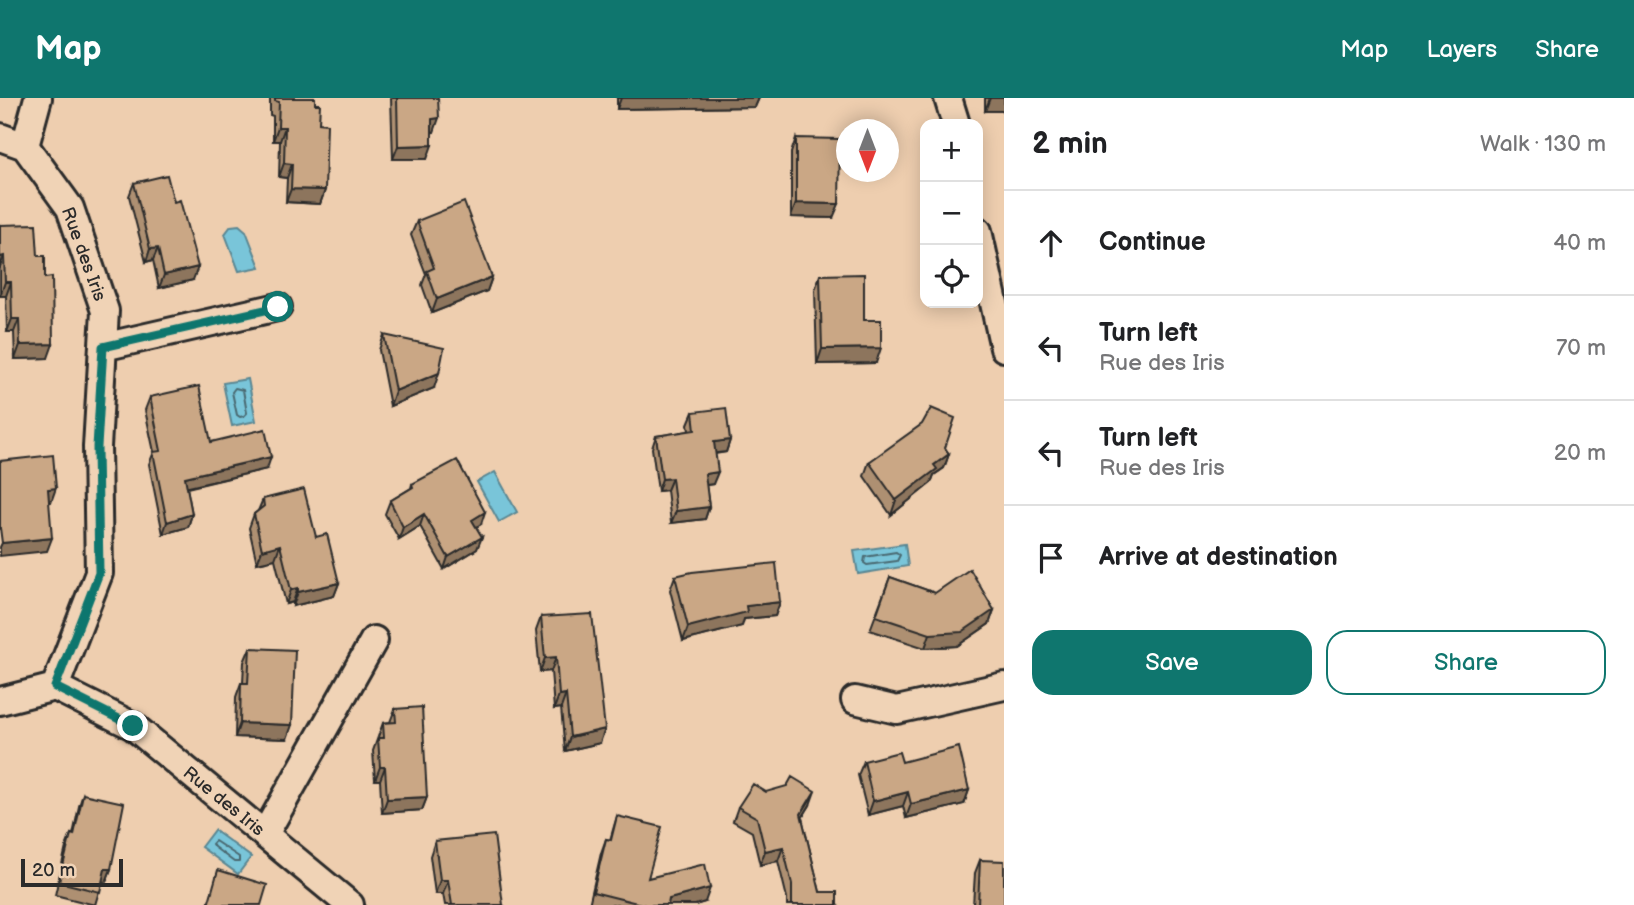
<!DOCTYPE html>
<html lang="en">
<head>
<meta charset="utf-8">
<style>
	:root { --surface:#fff; --page:#f2f2f2; --text:#202124; --muted:#757577; --line:#e0e0e0; --accent:#0f766e }
	body { margin:0; font-family:"Balsamiq Sans",sans-serif; background:var(--page); color:var(--text) }
	.controls { position:absolute; right:21px; top:21px; display:grid; overflow:hidden; border-radius:14px; box-shadow:0 4px 18px #0003 }
	.controls button { width:63px; height:63px; display:grid; place-items:center; padding:0; border:0; border-bottom:2px solid var(--line); background:var(--surface); color:var(--text); font:35px sans-serif }
	.compass { position:absolute; left:836px; top:21px; width:63px; height:63px; border-radius:50%; background:var(--surface); box-shadow:0 4px 18px #0003; rotate:180deg }
	.scale { position:absolute; left:21px; bottom:18px; width:102px; box-sizing:border-box; padding-left:7px; border:4px solid #2b2b2b; border-top:0; font-size:19px; line-height:24px; white-space:nowrap; color:#2b2b2b; -webkit-text-stroke:5px #f0d3b6; paint-order:stroke }
	.stop { position:absolute; width:21px; height:21px; margin:-16px; border:5px solid #0f766e; border-radius:50%; background:#fff }
	.stop.end { background:#0f766e; border-color:#fff; box-shadow:0 2px 7px #0008 }
	.list { margin:0; padding:0; list-style:none }
	h2 { display:flex; justify-content:space-between; align-items:center; height:91px; margin:0; padding:0 28px; font-size:30px }
	h2 small { font-size:23px; font-weight:400; color:var(--muted) }
	.list li { display:grid; grid-template-columns:46px 1fr auto; gap:21px; align-items:center; box-sizing:border-box; height:105px; padding:0 28px; border-top:2px solid var(--line) }
	.list b { display:block; font-size:26px; white-space:nowrap }
	.list p { margin:0; font-size:23px; white-space:nowrap; color:var(--muted) }
	.list em { font-size:23px; font-style:normal; color:var(--muted) }
	.actions { display:flex; gap:14px; padding:21px 28px }
	.actions a { flex:1; padding:16px 0; border:2px solid var(--accent); border-radius:21px; text-align:center; font-size:24px; color:var(--accent) }
	.actions .main { background:var(--accent); color:#fff }
	.icon { flex:none; width:38px; height:38px; fill:none; stroke:currentColor; stroke-width:2; stroke-linecap:round; stroke-linejoin:round }
	.map { position:relative; flex:none; width:1004px; height:807px; overflow:hidden }
	header { display:flex; align-items:center; gap:42px; box-sizing:border-box; height:98px; padding:0 35px; background:var(--accent); color:#fff }
	header strong { font-size:33px }
	nav { display:flex; gap:38px; margin-inline-start:auto; font-size:24px }
	main { display:flex }
	aside { flex:1; background:var(--surface) }
	.map>svg:first-child { display:block }
</style>
</head>
<body>
<header>
<strong>Map</strong>
<nav><a>Map</a><a>Layers</a><a>Share</a></nav>
</header>
<main>
<div class="map">
<svg width="1004" height="807" viewBox="0 0 1004 807">
	<rect width="100%" height="100%" fill="#eeceaf"/>
	<filter id="ink" filterUnits="userSpaceOnUse"><feTurbulence type="fractalNoise" baseFrequency=".0143" numOctaves="2"/><feDisplacementMap in="SourceGraphic" scale="14" xChannelSelector="R" yChannelSelector="G"/><feConvolveMatrix kernelMatrix="1 2 1 2 8 2 1 2 1" color-interpolation-filters="sRGB"/></filter>
	<g filter="url(#ink)">
		<path fill="#79c5d9" stroke="#5a8793" stroke-width="2" d="M239,127L246,133L260,169L239,173L225,136L231,128Z
			M248,281L256,323L232,328L223,285Z
			M495,374L517,414L499,424L477,384Z
			M905,446L908,468L858,476L854,453Z
			M214,732L251,759L238,776L201,749Z"/>
		<g fill="none" stroke-linecap="round" stroke-linejoin="round">
			<path stroke="#4a6971" stroke-width="2" d="M235,290L243,292L247,315L244,318L240,319L237,317L232,294Z
				M896,454L900,457L897,463L867,467L864,465L865,459Z
				M215,743L239,759V764H234L214,749L212,746Z"/>
			<defs>
				<path id="street" d="M948,0L956,26
					M0,39L25,48L70,110L105,213L97,349L99,475L55,589
					M25,48L38,0
					M978,133L1004,250
					M103,249L278,209
					M855,602L897,612L1004,588
					M0,603L55,589L133,628L350,807
					M265,736L374,542"/>
			</defs>
			<use href="#street" stroke="#2b2b2b" stroke-width="32"/>
			<use href="#street" stroke="#f0d3b6" stroke-width="26"/>
		</g>
		<path fill="#ae9072" stroke="#2b2b2b" stroke-width="2" d="M270,0H315V6L319,25L325,92L320,106L286,104L287,80L279,79L280,43H273V18L270,17Z
			M391,0H438L434,34H432L427,61H393Z
			M617,0H759L755,9L617,11Z
			M985,0H1004L985,13Z
			M796,40L833,120L791,119V55Z
			M134,85L193,182L159,190L153,162L146,164L129,98Z
			M417,123L492,179L487,193L432,215L422,187L426,176L411,137Z
			M0,127L38,158L48,260L15,261L14,234H7L6,198H0Z
			M820,177L864,222L876,265L817,266L815,192Z
			M384,237L434,290L390,308L379,252Z
			M150,299L211,344L267,371L187,390L192,416L188,429L163,436L149,366L154,354L145,312Z
			M693,314L730,342L726,354L715,356L713,386L706,387L709,409L705,421L671,425L667,392L658,393L652,350L656,338L689,333L688,326Z
			M945,350L949,356L944,370L934,377L931,385L891,417L864,378L869,364Z
			M412,386L481,426L476,429L477,451L444,471L420,428L399,441L385,416L390,403L411,390Z
			M263,401L316,439L339,485L334,498L293,508V504L286,506L275,461L257,465L249,430L254,416L258,413Z
			M675,478L780,504L775,518L744,521L742,528L683,543L670,492Z
			M890,479L935,495L994,512L989,526L957,548L925,550L870,532Z
			M541,519L600,645L565,653L561,610L554,611L551,573L540,574L536,533Z
			M250,550L287,641L235,639L236,599L241,585H243L244,564Z
			M395,611L427,699L422,712L382,715L380,682H375L373,653L383,625L390,624Z
			M864,663L902,664L969,692L964,706L906,720L903,708L868,717L858,677Z
			M766,694L810,707L802,720L820,794L837,807H787V800L778,763L760,767L752,734L733,723L738,709Z
			M83,696L111,771L106,784L102,783L95,807L55,797L66,749L71,736L73,737L79,708Z
			M617,718L648,780L705,804L695,807H589L601,755L606,741L610,742Z
			M435,743L503,807H445L443,796H435L430,758Z
			M980,762L1004,807H973L975,775Z"/>
		<path fill="#8d755d" stroke="#2b2b2b" stroke-width="2" d="M621,0H759L755,9L617,11Z
			M990,0H1004V13H985Z
			M439,20L434,34L427,35L432,21Z
			M278,29H285L280,43H273Z
			M432,47L427,61H393L398,48Z
			M284,65L292,66L287,80L279,79Z
			M291,91L325,92L320,106L286,104Z
			M796,105L839,106L833,120L791,119Z
			M158,150L153,162L146,164L150,151Z
			M4,158L0,169V159Z
			M198,169L193,182L159,190L164,177Z
			M492,179L487,193L432,215L437,201Z
			M5,184H11L6,198H0Z
			M12,221H19L14,234H7Z
			M53,246L48,260L15,261L20,247Z
			M881,250L876,265L817,266L822,251Z
			M439,275L434,290L390,308L395,293Z
			M730,342L726,354L709,356L714,344Z
			M949,356L944,370L934,377L931,385L891,417L896,402L934,367Z
			M271,359L267,371L180,391L185,379Z
			M718,374L713,386L700,388L705,376Z
			M672,380L667,392L658,393L662,381Z
			M56,390L51,404L43,405L48,391Z
			M709,409L705,421L671,425L676,413Z
			M485,414L481,426L468,434L472,422Z
			M192,416L188,429L163,436L167,424Z
			M424,416L420,428L399,441L403,429Z
			M482,439L477,451L444,471L448,459Z
			M52,440L47,453L0,458V449L2,445Z
			M280,447L275,461L257,465L262,452Z
			M339,485L334,498L293,508L298,494Z
			M298,490L293,504L286,506L291,492Z
			M780,504L775,518L744,521L742,528L683,543L688,529L746,508Z
			M994,512L989,526L957,548L925,550L930,536Z
			M556,559L551,573L540,574L545,560Z
			M566,596L561,610L554,611L559,597Z
			M240,625L292,627L287,641L235,639Z
			M605,631L600,645L565,653L570,639Z
			M380,669H385L380,682H375Z
			M969,692L964,706L906,720L911,706Z
			M815,693L810,707L796,730L801,716Z
			M908,694L903,708L868,717L873,703Z
			M427,699L422,712L382,715L387,701Z
			M783,749L778,763L760,767L765,753Z
			M105,771H111L106,784L100,783Z
			M440,782H448L443,796H435Z
			M710,790L705,804L695,807H667L669,801Z"/>
		<path fill="#caa785" stroke="#2b2b2b" stroke-width="2" d="M275,0H315V6H320L319,25L327,26L325,92L291,91L292,66L284,65L285,29H278L279,4L275,3Z
			M397,0H438L439,20L432,21V47L398,48Z
			M796,40L840,41L839,106L796,105Z
			M167,77L174,104L180,102L198,169L164,177L158,150L150,151L134,85Z
			M464,104L492,179L437,201L427,173L434,170L417,123Z
			M36,126L38,158H45V180L52,179L53,246L20,247L19,221H12L11,184H5L4,158L0,159V127Z
			M864,176V222H881V250L822,251L820,177Z
			M384,237L444,250L439,275L395,293Z
			M199,288L211,344L265,331L271,359L185,379L192,416L167,424L153,354L161,353L150,299Z
			M726,310L730,342L714,344L718,374L705,376L709,409L676,413L672,380L662,381L656,338L695,332L693,314Z
			M931,310L955,320L945,350L949,356L934,367L937,371L896,402L869,364L922,326Z
			M53,357L56,390L48,391L52,440L2,445L0,430V363Z
			M457,362L485,414L472,422L482,439L448,459L424,416L403,429L390,403L413,389L412,386Z
			M304,391L316,439L327,436L339,485L298,494V490L291,492L280,447L262,452L254,416L264,408L263,401Z
			M776,465L780,504L746,508L747,514L688,529L675,478L692,474Z
			M970,471L994,512L962,534L930,536L876,518L890,479L935,495Z
			M592,516L605,631L570,639L566,596L559,597L556,559L545,560L541,519Z
			M250,550L295,552L292,627L240,625L241,585H248Z
			M422,609L427,699L387,701L385,669H380L378,640H384L383,625L396,624L395,611Z
			M959,649L969,692L911,706L908,694L873,703L864,663L899,654L902,664Z
			M792,679L815,693L801,716L820,794H837V807H792V786L783,749L765,753L757,720L738,709L753,686L766,694L787,688Z
			M83,696L124,705L111,771H105L100,794L59,784L71,736L74,737Z
			M617,718L662,729L648,780L705,766L710,790L669,801L668,807H645L593,794L606,741L611,742Z
			M494,737L503,807H452L448,782H440L435,743Z
			M980,762L1004,763V807H978Z
			M218,772L267,787L261,807H208Z"/>
	</g>
	<g fill="none" stroke-linecap="round" stroke-linejoin="round" filter="url(#ink)">
		<path stroke="#0f766e" stroke-width="9" d="M133,628L55,589L99,475L97,349L103,249L278,209"/>
	</g>
	<g text-anchor="middle" stroke-width="5" stroke-linejoin="round" paint-order="stroke">
		<g font-size="18" fill="#2b2b2b" stroke="#f0d3b6">
			<text transform="translate(84 156) rotate(70)" y="6">Rue des Iris</text>
			<text transform="translate(224 703) rotate(39)" y="6">Rue des Iris</text>
		</g>
	</g>
</svg>
<div class="controls">
<button>+</button>
<button>−</button>
<button><svg class="icon" aria-label="locate" viewBox="0 0 24 24"><circle cx="12" cy="12" r="6"/><path d="M12 2v4M12 18v4M2 12h4M18 12h4"/></svg></button>
</div>
<svg class="compass" viewBox="-18 -18 36 36"><path d="M0-13l5 13h-10z" fill="#e53935"/><path d="M0 13l5-13h-10z" fill="#757577"/></svg>
<div class="scale">20 m</div>
<div class="stop" style="left:278px;top:209px"></div>
<div class="stop end" style="left:133px;top:628px"></div>
</div>
<aside>
<h2>2 min<small>Walk · 130 m</small></h2>
<ul class="list">
<li><svg class="icon" aria-label="ahead" viewBox="0 0 24 24"><path d="M12 20V5M6 11l6-6 6 6"/></svg><div><b>Continue</b></div><em>40 m</em></li>
<li><svg class="icon" aria-label="left" viewBox="0 0 24 24"><path d="M17 20v-9H6M10 6l-5 5 5 5"/></svg><div><b>Turn left</b><p>Rue des Iris</p></div><em>70 m</em></li>
<li><svg class="icon" aria-label="left" viewBox="0 0 24 24"><path d="M17 20v-9H6M10 6l-5 5 5 5"/></svg><div><b>Turn left</b><p>Rue des Iris</p></div><em>20 m</em></li>
<li><svg class="icon" aria-label="arrive" viewBox="0 0 24 24"><path d="M6 21V4h12l-3 4 3 4H6"/></svg><div><b>Arrive at destination</b></div></li>
</ul>
<div class="actions"><a class="main">Save</a><a>Share</a></div>
</aside>
</main>
</body>
</html>
